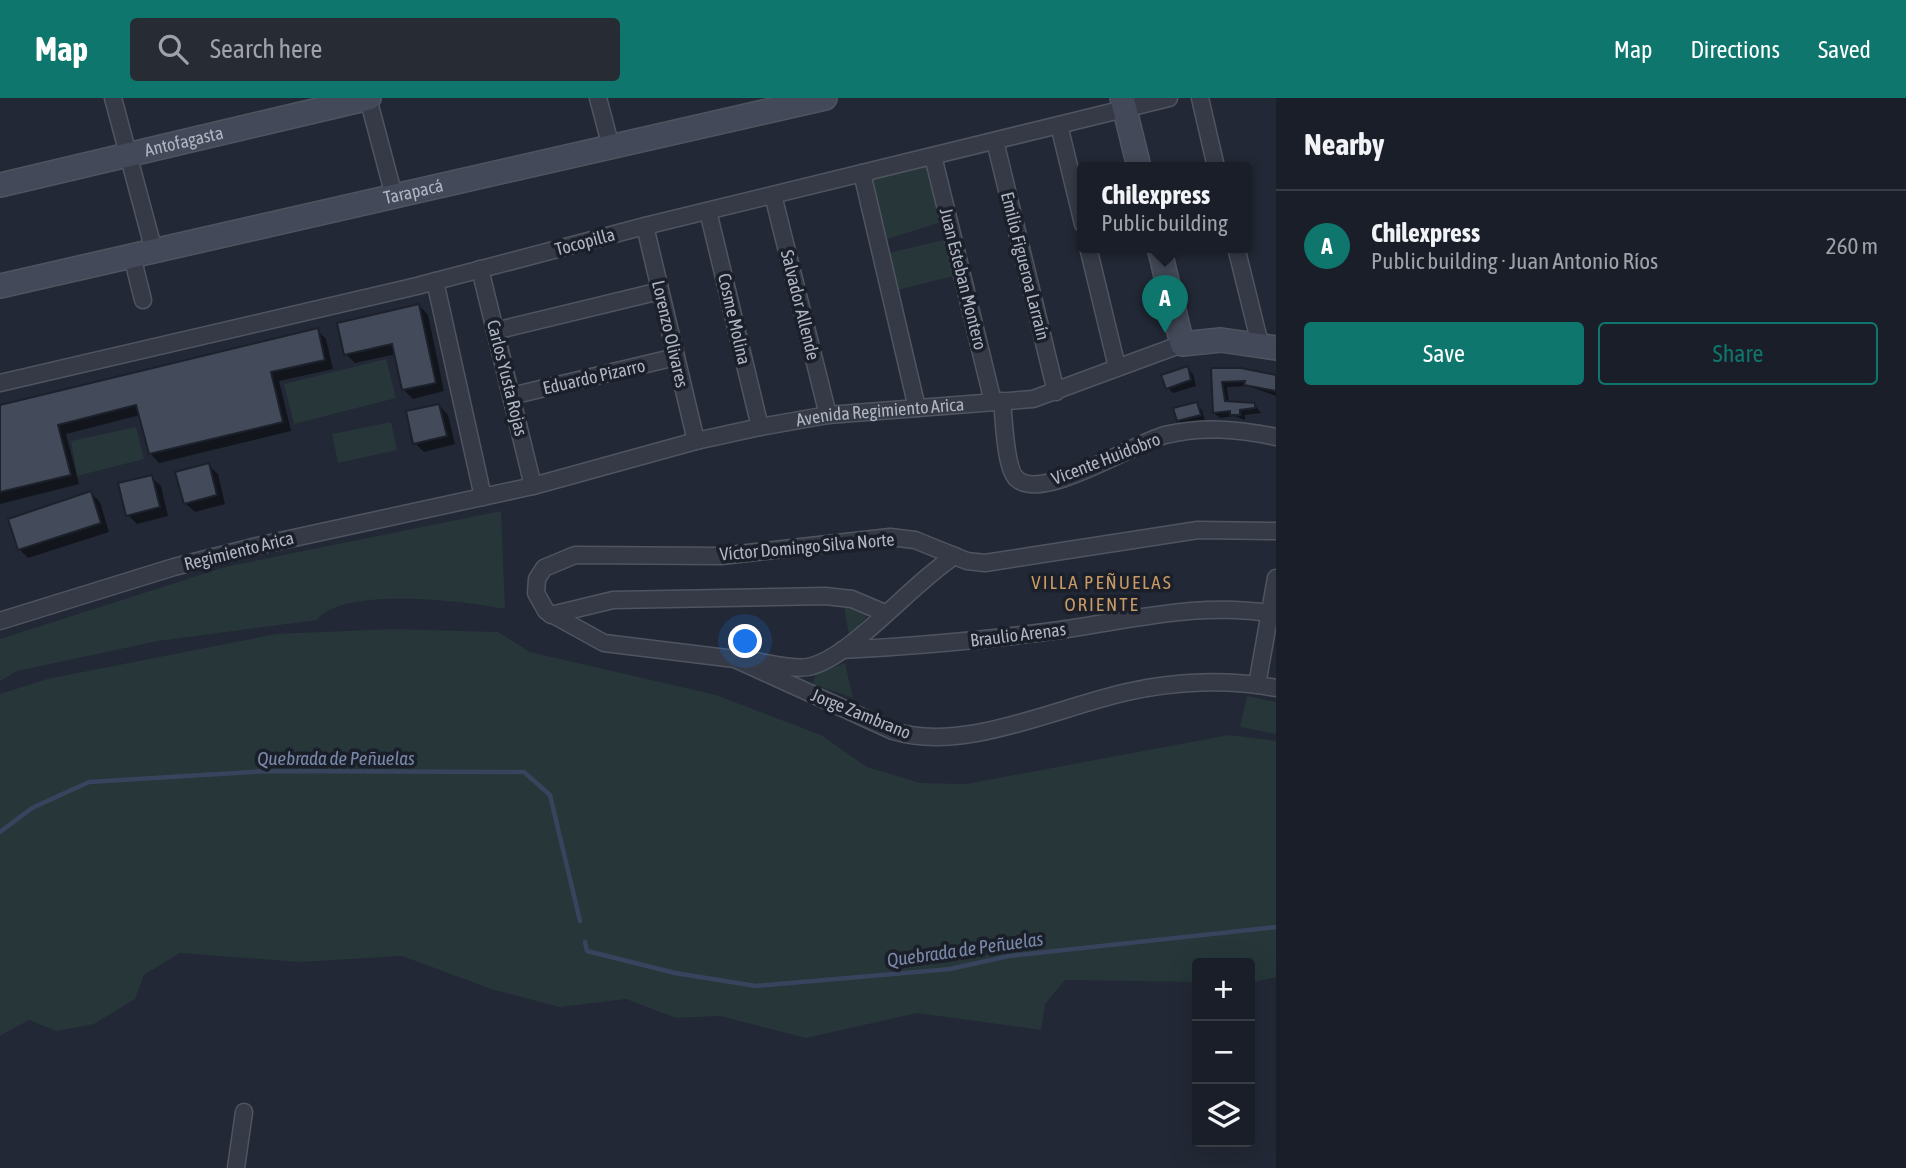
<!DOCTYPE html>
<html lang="en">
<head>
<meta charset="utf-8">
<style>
	:root { --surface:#1a1e28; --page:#272b34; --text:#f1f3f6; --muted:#9fa2a8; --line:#383c45; --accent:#0f766e }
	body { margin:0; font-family:"Asap Condensed",sans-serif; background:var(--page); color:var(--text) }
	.controls { position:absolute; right:21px; bottom:21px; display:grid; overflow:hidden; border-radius:7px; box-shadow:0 7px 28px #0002 }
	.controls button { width:63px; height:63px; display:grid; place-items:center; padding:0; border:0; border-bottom:2px solid var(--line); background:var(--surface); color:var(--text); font:35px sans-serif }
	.you { position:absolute; left:746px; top:544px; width:24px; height:24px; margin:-18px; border:5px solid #fff; border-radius:50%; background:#1a73e8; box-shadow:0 0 0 10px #1a73e833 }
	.badge { display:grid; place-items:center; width:46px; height:46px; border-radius:50%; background:var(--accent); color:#fff; font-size:23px; font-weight:700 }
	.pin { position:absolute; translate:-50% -58px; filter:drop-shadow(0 2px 4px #0008) }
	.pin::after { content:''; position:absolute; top:37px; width:24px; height:21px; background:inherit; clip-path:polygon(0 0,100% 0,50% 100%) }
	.popup { position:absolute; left:1077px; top:64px; width:175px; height:91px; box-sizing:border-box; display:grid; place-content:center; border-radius:7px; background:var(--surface); filter:drop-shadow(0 2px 5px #0005); font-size:23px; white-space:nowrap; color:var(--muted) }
	.popup b { font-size:26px; color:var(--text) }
	.popup::after { content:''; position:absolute; left:50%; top:100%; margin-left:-14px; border:14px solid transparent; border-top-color:var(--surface) }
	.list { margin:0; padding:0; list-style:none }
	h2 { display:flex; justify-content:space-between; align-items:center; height:91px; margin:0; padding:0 28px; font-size:30px }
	h2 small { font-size:23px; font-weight:400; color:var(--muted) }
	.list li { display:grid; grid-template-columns:46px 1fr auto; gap:21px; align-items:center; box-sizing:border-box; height:112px; padding:0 28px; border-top:2px solid var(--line) }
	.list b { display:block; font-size:26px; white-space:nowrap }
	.list p { margin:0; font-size:23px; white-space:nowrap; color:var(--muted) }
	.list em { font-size:23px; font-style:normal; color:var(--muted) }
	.actions { display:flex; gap:14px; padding:21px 28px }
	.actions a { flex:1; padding:16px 0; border:2px solid var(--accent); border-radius:7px; text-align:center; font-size:24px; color:var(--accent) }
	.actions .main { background:var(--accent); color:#fff }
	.icon { flex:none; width:38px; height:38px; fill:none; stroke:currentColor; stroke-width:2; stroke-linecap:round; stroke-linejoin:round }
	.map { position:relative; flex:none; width:1276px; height:1070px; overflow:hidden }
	header { display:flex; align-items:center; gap:42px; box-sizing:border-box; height:98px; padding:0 35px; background:var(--accent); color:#fff }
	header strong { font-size:33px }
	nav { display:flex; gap:38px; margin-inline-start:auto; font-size:24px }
	.search { width:490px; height:63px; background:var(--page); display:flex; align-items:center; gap:18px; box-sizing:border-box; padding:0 24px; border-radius:7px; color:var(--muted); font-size:26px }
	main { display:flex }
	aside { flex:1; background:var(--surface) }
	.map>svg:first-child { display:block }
</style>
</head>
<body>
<header>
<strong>Map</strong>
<div class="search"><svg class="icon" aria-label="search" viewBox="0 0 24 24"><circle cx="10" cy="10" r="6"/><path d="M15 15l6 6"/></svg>Search here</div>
<nav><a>Map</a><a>Directions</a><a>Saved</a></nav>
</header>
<main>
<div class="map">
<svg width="1276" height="1070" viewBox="0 0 1276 1070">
	<rect width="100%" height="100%" fill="#222835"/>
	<path fill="#263639" d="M929,66L942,124L884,142L869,81Z
		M948,141L957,177L897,192L888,155Z
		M386,261L396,300L294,326L284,286Z
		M391,324L397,352L338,365L332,336Z
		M136,329L144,361L77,378L71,343Z
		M501,413L505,511C466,503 341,488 317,522L158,543L17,573L0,583V541L225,469Z
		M844,508L868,517L849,538Z
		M392,531L498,534L530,554L716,597L821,637L867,669L920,685L966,686L1229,637L1276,643V879L1250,885V865H1197V884L1065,882L1045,906L1041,932L917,915L806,940L720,918L676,920L626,901L560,909L491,891L402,858L300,864L180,855L144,877L135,901L94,926L57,933L29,922L0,938V596L47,581L276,536Z
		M845,565L853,600L813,586L816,576Z
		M1247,598L1276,604V636L1240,629Z"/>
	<path fill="#0007" d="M419,207L428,217L444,293L413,301L404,292L396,256L355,265L346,256Z
		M317,232L326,241L333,271L279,283L291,333L159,365L150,355L140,317L66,336L79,386L0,406V308Z
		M1187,270L1193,276L1196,288L1173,295L1168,290Z
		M1212,272L1276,280V298L1248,288L1227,289L1229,305L1255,307L1261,315L1245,317V322L1234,318L1220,320L1214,315Z
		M1196,306L1202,312L1205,323L1184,328L1178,322Z
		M439,307L448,317L455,346L424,354L415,345Z
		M208,367L218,376L225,406L195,414L185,405Z
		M151,379L161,388L168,418L137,426L128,417Z
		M91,395L100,404L109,434L28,460L19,451Z"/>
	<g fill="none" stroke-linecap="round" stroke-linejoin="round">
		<path stroke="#38445d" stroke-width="4.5" d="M0,734L32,710L89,684L268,673L524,674L550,697L580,823
			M585,844L587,853L675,875L756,888L950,871L1009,858L1276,829"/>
	</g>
	<path fill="#434b5a" stroke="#1c212c" stroke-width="2" d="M419,206L436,285L402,292L392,246L344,257L337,225Z
		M318,230L325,262L271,274L283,324L149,356L136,307L58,327L71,377L0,394V307Z
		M1188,268L1191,282L1166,291L1161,277Z
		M1211,270H1241L1276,277V293L1244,287L1245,283L1222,284L1225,303L1255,305V310L1240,312V317H1230V313L1213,315Z
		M1197,304L1201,317L1177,323L1173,310Z
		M439,306L447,338L413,346L406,313Z
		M209,365L217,397L184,406L175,374Z
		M152,377L160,409L126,418L118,385Z
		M91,393L101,425L18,452L8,421Z"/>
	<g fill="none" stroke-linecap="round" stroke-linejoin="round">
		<defs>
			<g id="street">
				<path d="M113,0L154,153"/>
				<path d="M368,0L394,98"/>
				<path d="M598,0L611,49"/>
				<path d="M1200,0L1216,69"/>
				<path d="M1059,27L1083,126"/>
				<path d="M995,43L1056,294"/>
				<path d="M933,58L993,304"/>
				<path d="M862,75L917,310"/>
				<path d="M773,97L828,317"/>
				<path d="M708,113L760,329"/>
				<path d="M645,128L696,343"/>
				<path d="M1088,149L1117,269"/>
				<path d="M1236,149L1260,246"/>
				<path d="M132,158L143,202"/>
				<path d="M480,171L533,388"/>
				<path d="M435,183L483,399"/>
				<path d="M495,233L660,193"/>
				<path d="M0,285L417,188L645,128L1169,0"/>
				<path d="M511,298L676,259"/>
				<path d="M1002,303C1004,320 1005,371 1017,381C1043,404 1134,345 1165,337C1203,328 1238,331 1276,339"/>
				<path d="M1276,433L1198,432L985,465L967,463L915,442L890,439L721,458L575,457L544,470L537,481L536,495L546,513L604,545L735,561L893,633C964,655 1055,610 1127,594C1175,583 1228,581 1276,590"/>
				<path d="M551,517L613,502L825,498L852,501L885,515"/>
				<path id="s1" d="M0,523L174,469L257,448L533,388L696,343L760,329L828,317L1033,301L1182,246"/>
				<path d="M842,552C915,548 987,542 1060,532C1133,522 1201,503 1276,516"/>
				<path d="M748,562C766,564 791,572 808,569C850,561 914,483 955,458"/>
				<path d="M1257,587L1276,480"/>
				<path d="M236,1070L244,1014"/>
			</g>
			<g id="secondary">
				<path d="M1122,0L1139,69"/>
				<path id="s2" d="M0,87L369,0"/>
				<path d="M1159,149L1182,246L1221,242L1276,250"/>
				<path id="s3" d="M0,188L825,0"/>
			</g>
		</defs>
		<use href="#street" stroke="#4f5560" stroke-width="19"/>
		<use href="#secondary" stroke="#4f5560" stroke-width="26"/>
		<use href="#street" stroke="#353a46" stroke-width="16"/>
		<use href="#secondary" stroke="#434958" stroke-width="23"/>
	</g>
	<g text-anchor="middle" stroke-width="7" stroke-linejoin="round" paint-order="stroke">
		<g font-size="18" fill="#afb5c2" stroke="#1a1f2a">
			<text dy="6" stroke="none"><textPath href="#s2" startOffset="189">Antofagasta</textPath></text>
			<text dy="6" stroke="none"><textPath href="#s3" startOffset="424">Tarapacá</textPath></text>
			<text transform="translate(585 144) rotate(-15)" y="6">Tocopilla</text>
			<text transform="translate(1025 168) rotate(76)" y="6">Emilio Figueroa Larraín</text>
			<text transform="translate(963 181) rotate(76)" y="6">Juan Esteban Montero</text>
			<text transform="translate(800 207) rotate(76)" y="6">Salvador Allende</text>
			<text transform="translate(734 221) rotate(77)" y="6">Cosme Molina</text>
			<text transform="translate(670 236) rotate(77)" y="6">Lorenzo Olivares</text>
			<text transform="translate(594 279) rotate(-13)" y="6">Eduardo Pizarro</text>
			<text transform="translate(507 280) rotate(76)" y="6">Carlos Yusta Rojas</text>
			<text dy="6" stroke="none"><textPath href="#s1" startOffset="906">Avenida Regimiento Arica</textPath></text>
			<text transform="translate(1106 361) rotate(-21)" y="6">Vicente Huidobro</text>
			<text transform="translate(807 449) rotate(-5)" y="6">Víctor Domingo Silva Norte</text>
			<text transform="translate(239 453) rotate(-14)" y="6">Regimiento Arica</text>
			<text transform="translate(1018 537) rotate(-7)" y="6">Braulio Arenas</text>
			<text transform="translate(861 616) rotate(22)" y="6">Jorge Zambrano</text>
		</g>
		<g font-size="19" letter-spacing="2" fill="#c99a64" stroke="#1a1f2a">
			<text x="1102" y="491">VILLA PEÑUELAS<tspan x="1102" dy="22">ORIENTE</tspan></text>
		</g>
		<g font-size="19" font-style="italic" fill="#7a89a9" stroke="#1a1f2a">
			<text x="336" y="667">Quebrada de Peñuelas</text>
			<text transform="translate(965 851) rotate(-8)" y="7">Quebrada de Peñuelas</text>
		</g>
	</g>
</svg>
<div class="controls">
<button>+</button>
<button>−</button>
<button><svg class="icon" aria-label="layers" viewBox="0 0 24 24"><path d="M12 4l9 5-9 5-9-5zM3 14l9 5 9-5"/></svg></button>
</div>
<div class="you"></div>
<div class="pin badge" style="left:1165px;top:235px">A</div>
<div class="popup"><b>Chilexpress</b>Public building</div>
</div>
<aside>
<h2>Nearby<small></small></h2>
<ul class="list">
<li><span class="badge">A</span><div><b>Chilexpress</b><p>Public building · Juan Antonio Ríos</p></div><em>260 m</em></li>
</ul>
<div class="actions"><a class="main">Save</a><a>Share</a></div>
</aside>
</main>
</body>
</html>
